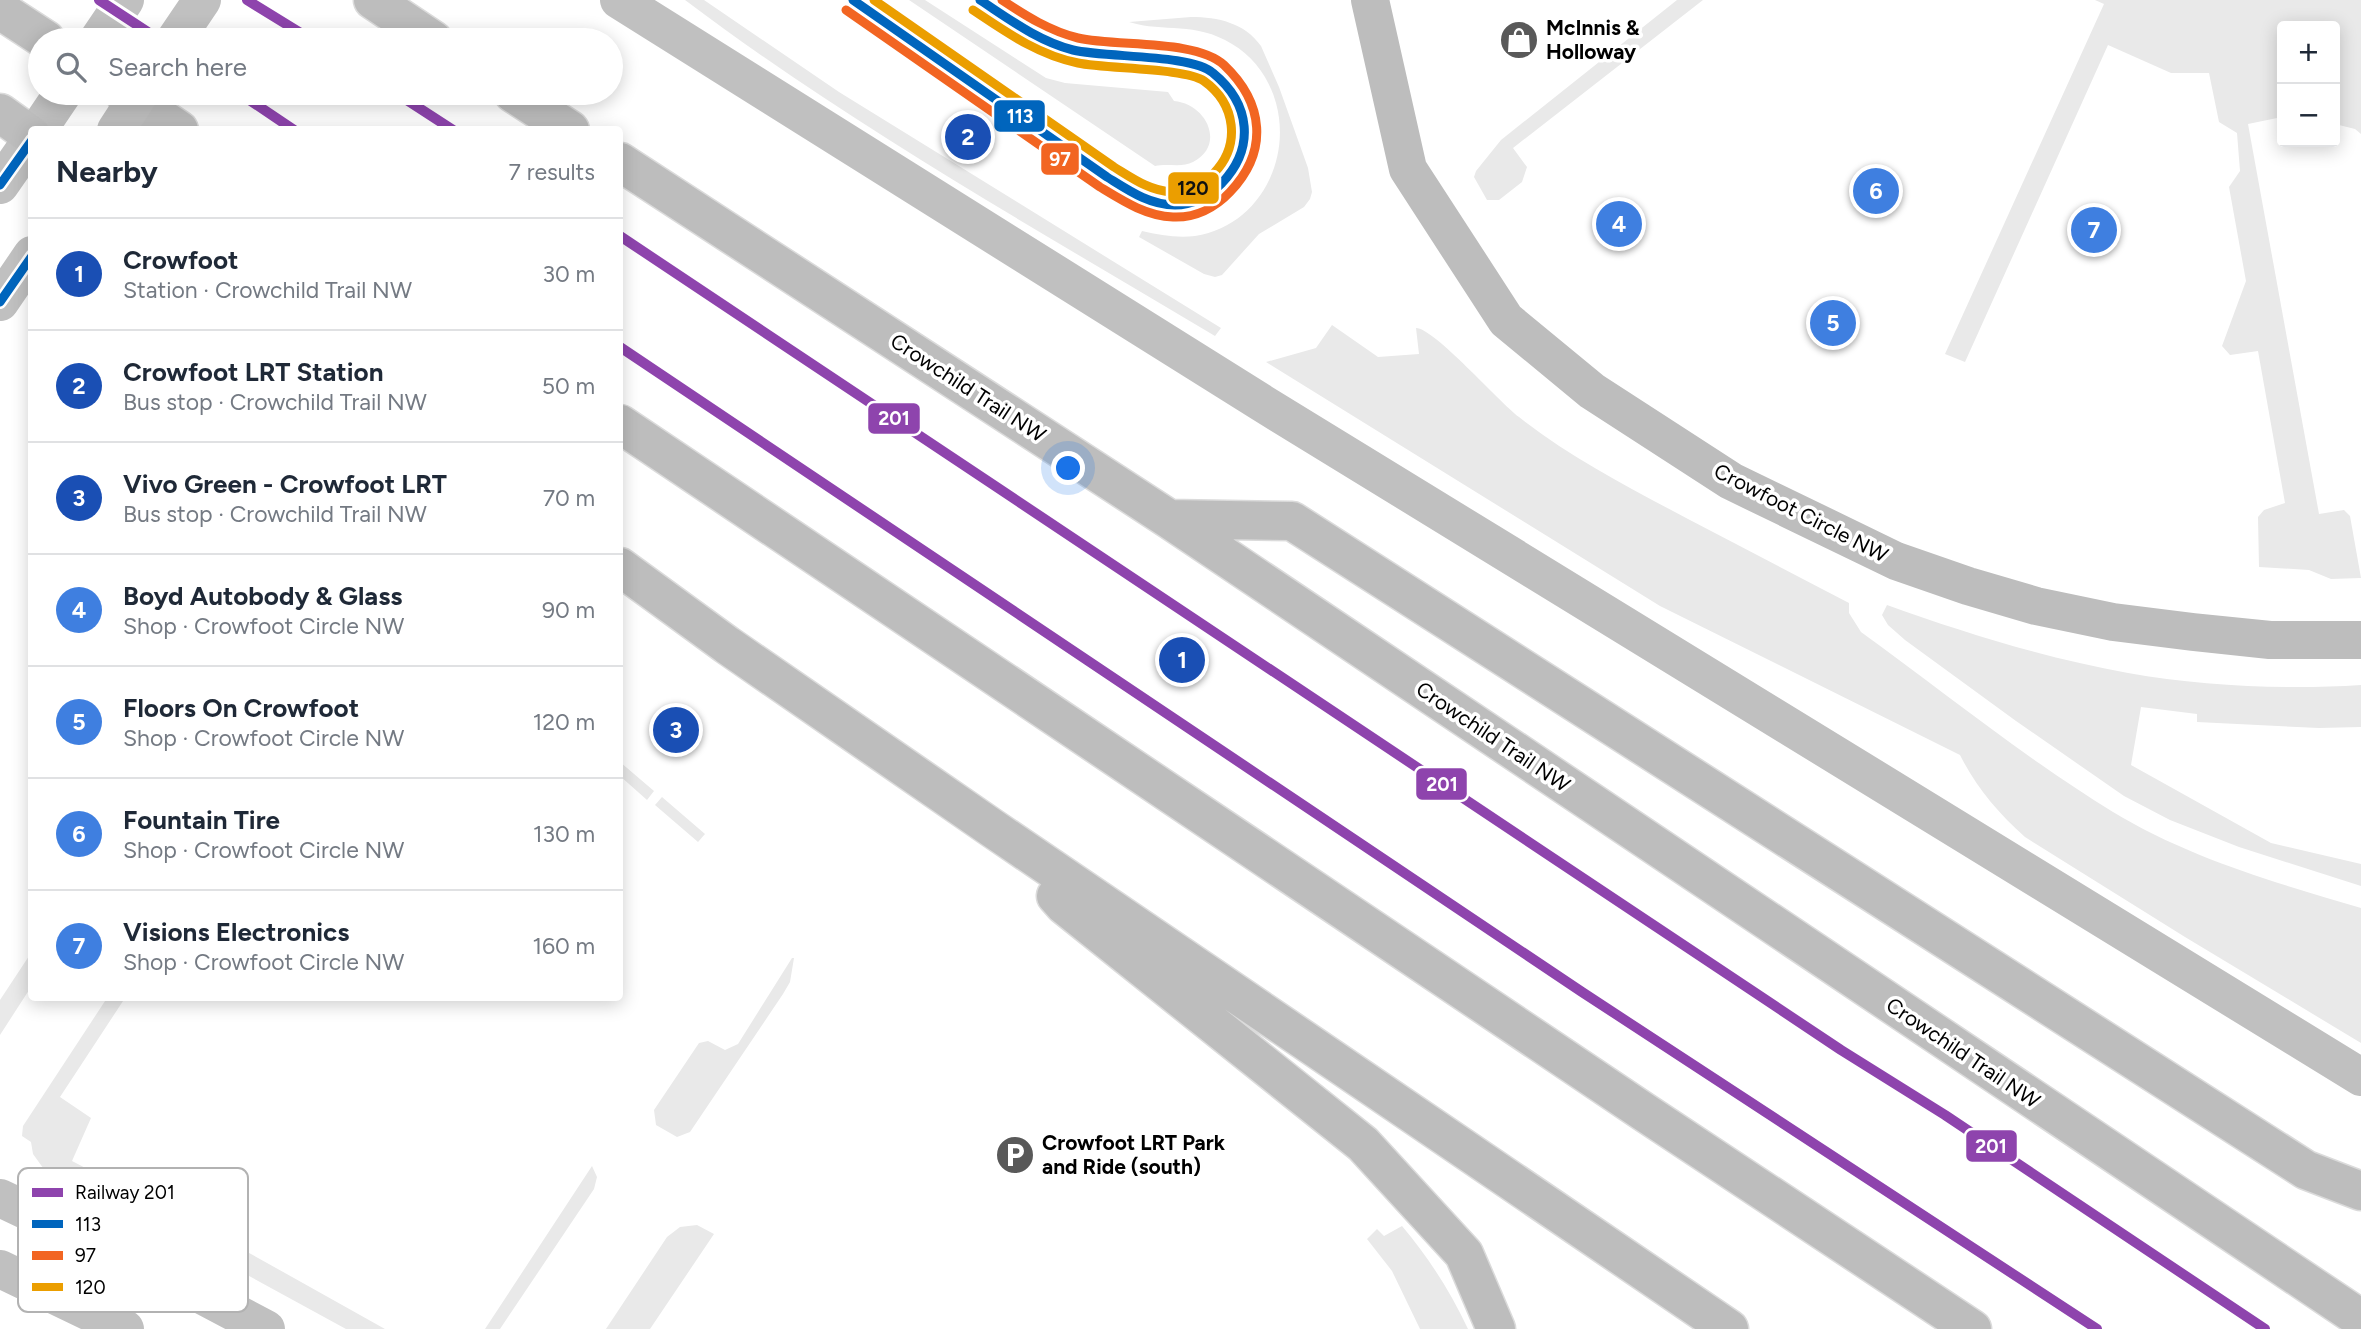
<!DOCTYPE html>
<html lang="en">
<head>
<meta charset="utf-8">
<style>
	:root { --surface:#fff; --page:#f2f2f3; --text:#1f2937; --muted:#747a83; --line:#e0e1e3; --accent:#111827 }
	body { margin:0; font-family:Figtree,sans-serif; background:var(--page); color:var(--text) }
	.controls { position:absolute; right:21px; top:21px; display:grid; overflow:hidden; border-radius:7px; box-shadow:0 4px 18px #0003 }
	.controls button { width:63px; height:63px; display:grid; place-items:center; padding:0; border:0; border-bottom:2px solid var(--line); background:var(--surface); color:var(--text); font:35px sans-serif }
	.you { position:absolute; left:1069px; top:469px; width:24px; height:24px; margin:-18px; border:5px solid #fff; border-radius:50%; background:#1a73e8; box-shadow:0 0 0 10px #1a73e833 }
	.badge { display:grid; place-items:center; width:46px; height:46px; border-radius:50%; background:var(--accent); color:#fff; font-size:23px; font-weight:700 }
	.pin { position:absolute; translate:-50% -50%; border:4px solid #fff; box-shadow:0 2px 7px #0006 }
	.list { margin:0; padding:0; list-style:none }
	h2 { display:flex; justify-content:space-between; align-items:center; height:91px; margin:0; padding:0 28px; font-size:30px }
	h2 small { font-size:23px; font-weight:400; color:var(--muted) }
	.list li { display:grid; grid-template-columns:46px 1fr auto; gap:21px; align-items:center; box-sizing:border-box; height:112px; padding:0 28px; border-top:2px solid var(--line) }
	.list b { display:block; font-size:26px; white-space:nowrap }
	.list p { margin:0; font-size:23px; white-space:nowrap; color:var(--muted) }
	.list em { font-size:23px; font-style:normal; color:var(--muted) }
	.icon { flex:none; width:38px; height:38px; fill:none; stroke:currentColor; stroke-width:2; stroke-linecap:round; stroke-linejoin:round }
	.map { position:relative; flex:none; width:2361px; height:1329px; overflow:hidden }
	.search { position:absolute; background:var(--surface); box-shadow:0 4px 18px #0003; left:28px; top:28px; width:595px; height:77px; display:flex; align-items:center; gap:18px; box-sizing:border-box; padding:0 24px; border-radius:38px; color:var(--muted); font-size:26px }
	.panel { position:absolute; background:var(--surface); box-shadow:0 4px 18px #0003; left:28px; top:126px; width:595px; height:875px; border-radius:7px }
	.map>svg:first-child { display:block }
</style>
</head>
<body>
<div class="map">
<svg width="2361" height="1329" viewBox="0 0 2361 1329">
	<rect width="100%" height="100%" fill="#fff"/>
	<path fill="#e9e9e9" d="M685,0H704L839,92L1221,328L1215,336C1036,229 852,126 685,0Z
		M909,0H925L1046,78L1065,83L1168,92L1174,101C1207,104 1226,145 1193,162C1182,168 1168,163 1155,166Z
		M1677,0H1703L1513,148L1527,167L1522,182L1499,200H1487L1474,177L1476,171L1501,140Z
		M2095,0H2361V134L2355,129L2335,124V26H2282V117L2248,124L2319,514L2344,510L2350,516L2361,578L2331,579L2309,570L2259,567L2258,517L2264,510L2285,503L2258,351L2230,355L2222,346L2246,281L2229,187L2240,171L2237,133L2219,122L2209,73H2171L2108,45L1965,362L1945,354L2104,4Z
		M1191,17C1218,17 1245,23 1261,46L1279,87L1308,168L1312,192L1310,199L1304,207L1259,234L1222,275L1215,277L1204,274L1139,237L1142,231C1159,235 1177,238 1195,236C1258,226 1292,161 1276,103C1269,78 1254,57 1232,44C1195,21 1165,33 1129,22Z
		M1332,325L1378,357L1419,354L1416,328C1434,328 1499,402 1519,417C1571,458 1630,488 1688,519C1742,547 1795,575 1849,603V613L1861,632C1944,692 2025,758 2113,812C2189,858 2276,883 2361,908V1043L2185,937L2025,837C1998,813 1976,787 1960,755L1660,606L1266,362L1316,348Z
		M1887,605C1965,633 2045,658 2128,673C2202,686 2286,690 2361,685V727L2319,728L2197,722V714L2141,707L2131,765L2271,843L2361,864V886L2239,847L2170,820L2124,796L2016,721L1905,640L1888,625L1882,615Z
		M620,762L654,791L647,800L620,776Z
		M662,797L705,834L698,842L655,805Z
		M31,953V987L0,1035V1000Z
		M792,958H794L790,982L783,994L690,1132L677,1137L656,1125L654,1110L699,1043L708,1041L725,1050L738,1044Z
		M107,998H125L60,1097L91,1118L72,1161L251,1254L385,1329H346L198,1248L46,1172L33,1154L31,1142L22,1136L23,1126Z
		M592,1166L597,1177L594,1189L500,1329H485Z
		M697,1225L714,1234L650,1329H606L667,1237L680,1227Z
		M1402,1226C1429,1258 1450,1291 1468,1329H1420L1392,1271L1367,1239L1377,1229L1384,1236Z"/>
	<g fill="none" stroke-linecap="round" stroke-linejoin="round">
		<defs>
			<path id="highway" d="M373,0L433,40
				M0,10L46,40
				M124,93L179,130
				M513,93L570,130
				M0,113L32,136
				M620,162L1169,519L2361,1319
				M620,424L1644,1112L1972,1329
				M1169,519L1292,521L2306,1170L2361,1191
				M620,567L727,645L992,828L1729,1329
				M1056,896L1064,905L1363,1144L1464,1254L1496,1329"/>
		</defs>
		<use href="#highway" stroke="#dbdbdb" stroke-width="41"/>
		<path stroke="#bdbdbd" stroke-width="38" d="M1370,0L1408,169L1506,320L1592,391L1731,481L1896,561L1968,586L2036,606L2113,622L2193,632L2270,640H2361"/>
		<path stroke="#c0c0c0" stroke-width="38" d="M619,0L1262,403L2361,1077
			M98,40L125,0
			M175,40L202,0
			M38,130L63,93
			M0,185L32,139
			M0,302L32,255
			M0,1198L177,1282L266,1329
			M0,1269L125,1329"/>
		<use href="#highway" stroke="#bdbdbd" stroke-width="38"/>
		<path stroke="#c0c0c0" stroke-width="38" d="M116,130L140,93"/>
		<defs>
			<path id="bus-1" d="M853,0L1107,177C1128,190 1149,205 1175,205C1193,205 1209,196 1222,183C1255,148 1251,104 1213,73C1192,54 1107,58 1073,50C1038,41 1009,19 980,0
				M0,185L32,140
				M0,302L32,256"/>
			<path id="bus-2" d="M846,10L1100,187C1123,201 1146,216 1173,217C1195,218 1215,208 1230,192C1269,151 1264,103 1224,65C1196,39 1117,47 1078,38C1050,31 1026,16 1002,0"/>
			<path id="bus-3" d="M874,0L1114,167C1132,178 1150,191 1172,192C1189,193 1203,185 1214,173C1241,145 1236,104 1204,81C1186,68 1106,69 1078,63C1038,55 1006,32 973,10"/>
		</defs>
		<use href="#bus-1" stroke="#fff" stroke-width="14"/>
		<use href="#bus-2" stroke="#fff" stroke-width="14"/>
		<use href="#bus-3" stroke="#fff" stroke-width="14"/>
		<use href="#bus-1" stroke="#0065bd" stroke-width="9"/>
		<use href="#bus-2" stroke="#f26522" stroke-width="9"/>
		<use href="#bus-3" stroke="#eb9e00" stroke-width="9"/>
		<defs>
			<path id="rail-1" d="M99,0L160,40
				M247,0L312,40
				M239,93L294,130
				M396,93L453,130
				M620,236L1841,1050L1945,1115L2265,1329
				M620,347L1582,992L2097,1329"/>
		</defs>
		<use href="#rail-1" stroke="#fff" stroke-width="16"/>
		<use href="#rail-1" stroke="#8e44ad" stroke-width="10"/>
	</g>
	<defs>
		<symbol id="shop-disc" viewBox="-11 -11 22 22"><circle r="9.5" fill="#595959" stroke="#fff"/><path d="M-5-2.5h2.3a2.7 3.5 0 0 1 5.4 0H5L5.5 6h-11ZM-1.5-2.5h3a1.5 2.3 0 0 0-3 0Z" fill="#fff"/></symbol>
		<symbol id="parking-disc" viewBox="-11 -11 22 22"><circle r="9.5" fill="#595959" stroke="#fff"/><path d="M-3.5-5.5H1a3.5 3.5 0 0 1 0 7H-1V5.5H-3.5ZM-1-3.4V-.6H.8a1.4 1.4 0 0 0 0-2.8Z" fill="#fff"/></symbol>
	</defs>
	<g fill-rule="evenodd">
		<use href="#shop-disc" x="1497" y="18" width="44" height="44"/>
		<use href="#parking-disc" x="993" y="1133" width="44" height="44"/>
	</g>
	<g text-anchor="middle" stroke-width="7" stroke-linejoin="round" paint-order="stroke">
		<g font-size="21" font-weight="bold" fill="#000" stroke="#fff" text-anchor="start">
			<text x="1546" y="35">McInnis &amp;<tspan x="1546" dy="24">Holloway</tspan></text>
			<text x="1042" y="1150">Crowfoot LRT Park<tspan x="1042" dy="24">and Ride (south)</tspan></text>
		</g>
		<g font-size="21" fill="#000" stroke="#fff">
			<text transform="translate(968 388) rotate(33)" y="7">Crowchild Trail NW</text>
			<text transform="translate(1801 513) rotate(27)" y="7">Crowfoot Circle NW</text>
			<text transform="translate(1493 737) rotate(34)" y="7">Crowchild Trail NW</text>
			<text transform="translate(1963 1053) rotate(34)" y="7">Crowchild Trail NW</text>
		</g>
	</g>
	<rect x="18" y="1168" width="230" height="144" rx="10" fill="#fff" stroke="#b2b2b2" stroke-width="2"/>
	<rect x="32" y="1188" width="31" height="9" fill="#8e44ad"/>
	<rect x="32" y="1220" width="31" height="8" fill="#0065bd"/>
	<rect x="32" y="1251" width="31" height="9" fill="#f26522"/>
	<rect x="32" y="1283" width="31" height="8" fill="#eb9e00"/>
	<g font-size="19" fill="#000">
		<text x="75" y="1199">Railway 201</text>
		<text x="75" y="1231">113</text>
		<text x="75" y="1262">97</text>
		<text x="75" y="1294">120</text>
	</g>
	<g stroke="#fff" stroke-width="2.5">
		<rect x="993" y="99" width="53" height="34" rx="7" fill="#0065bd"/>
		<rect x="1040" y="142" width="40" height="34" rx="7" fill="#f26522"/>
		<rect x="1167" y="171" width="53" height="34" rx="7" fill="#eb9e00"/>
		<rect x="867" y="402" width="54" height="33" rx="7" fill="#8e44ad"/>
		<rect x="1415" y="767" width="53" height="34" rx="7" fill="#8e44ad"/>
		<rect x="1965" y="1129" width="53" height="34" rx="7" fill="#8e44ad"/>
	</g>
	<g font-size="19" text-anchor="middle" font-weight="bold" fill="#fff">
		<text x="1020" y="123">113</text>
		<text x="1060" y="166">97</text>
		<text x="894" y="425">201</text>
		<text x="1442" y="791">201</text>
		<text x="1991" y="1153">201</text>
	</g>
	<g font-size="19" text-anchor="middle" font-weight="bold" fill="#111">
		<text x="1193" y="195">120</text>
	</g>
</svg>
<div class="controls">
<button>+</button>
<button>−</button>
</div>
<div class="you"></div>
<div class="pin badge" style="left:1182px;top:660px;background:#1a4fb4">1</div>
<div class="pin badge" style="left:968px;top:137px;background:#1a4fb4">2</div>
<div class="pin badge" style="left:676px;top:730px;background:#1a4fb4">3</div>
<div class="pin badge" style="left:1619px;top:224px;background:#3f7fe0">4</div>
<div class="pin badge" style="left:1833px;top:323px;background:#3f7fe0">5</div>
<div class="pin badge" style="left:1876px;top:191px;background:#3f7fe0">6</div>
<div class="pin badge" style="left:2094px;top:230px;background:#3f7fe0">7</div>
<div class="search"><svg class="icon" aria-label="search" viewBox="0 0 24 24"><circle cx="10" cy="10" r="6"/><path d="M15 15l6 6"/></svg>Search here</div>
<section class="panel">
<h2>Nearby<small>7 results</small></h2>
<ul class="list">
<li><span class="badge" style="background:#1a4fb4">1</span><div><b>Crowfoot</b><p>Station · Crowchild Trail NW</p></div><em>30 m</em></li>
<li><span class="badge" style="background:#1a4fb4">2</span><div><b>Crowfoot LRT Station</b><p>Bus stop · Crowchild Trail NW</p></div><em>50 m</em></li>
<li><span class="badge" style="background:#1a4fb4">3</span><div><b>Vivo Green - Crowfoot LRT</b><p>Bus stop · Crowchild Trail NW</p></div><em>70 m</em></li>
<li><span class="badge" style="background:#3f7fe0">4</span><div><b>Boyd Autobody &amp; Glass</b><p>Shop · Crowfoot Circle NW</p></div><em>90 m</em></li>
<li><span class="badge" style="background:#3f7fe0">5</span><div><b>Floors On Crowfoot</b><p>Shop · Crowfoot Circle NW</p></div><em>120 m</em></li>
<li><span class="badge" style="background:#3f7fe0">6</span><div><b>Fountain Tire</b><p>Shop · Crowfoot Circle NW</p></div><em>130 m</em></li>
<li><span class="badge" style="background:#3f7fe0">7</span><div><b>Visions Electronics</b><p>Shop · Crowfoot Circle NW</p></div><em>160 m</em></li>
</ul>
</section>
</div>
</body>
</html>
